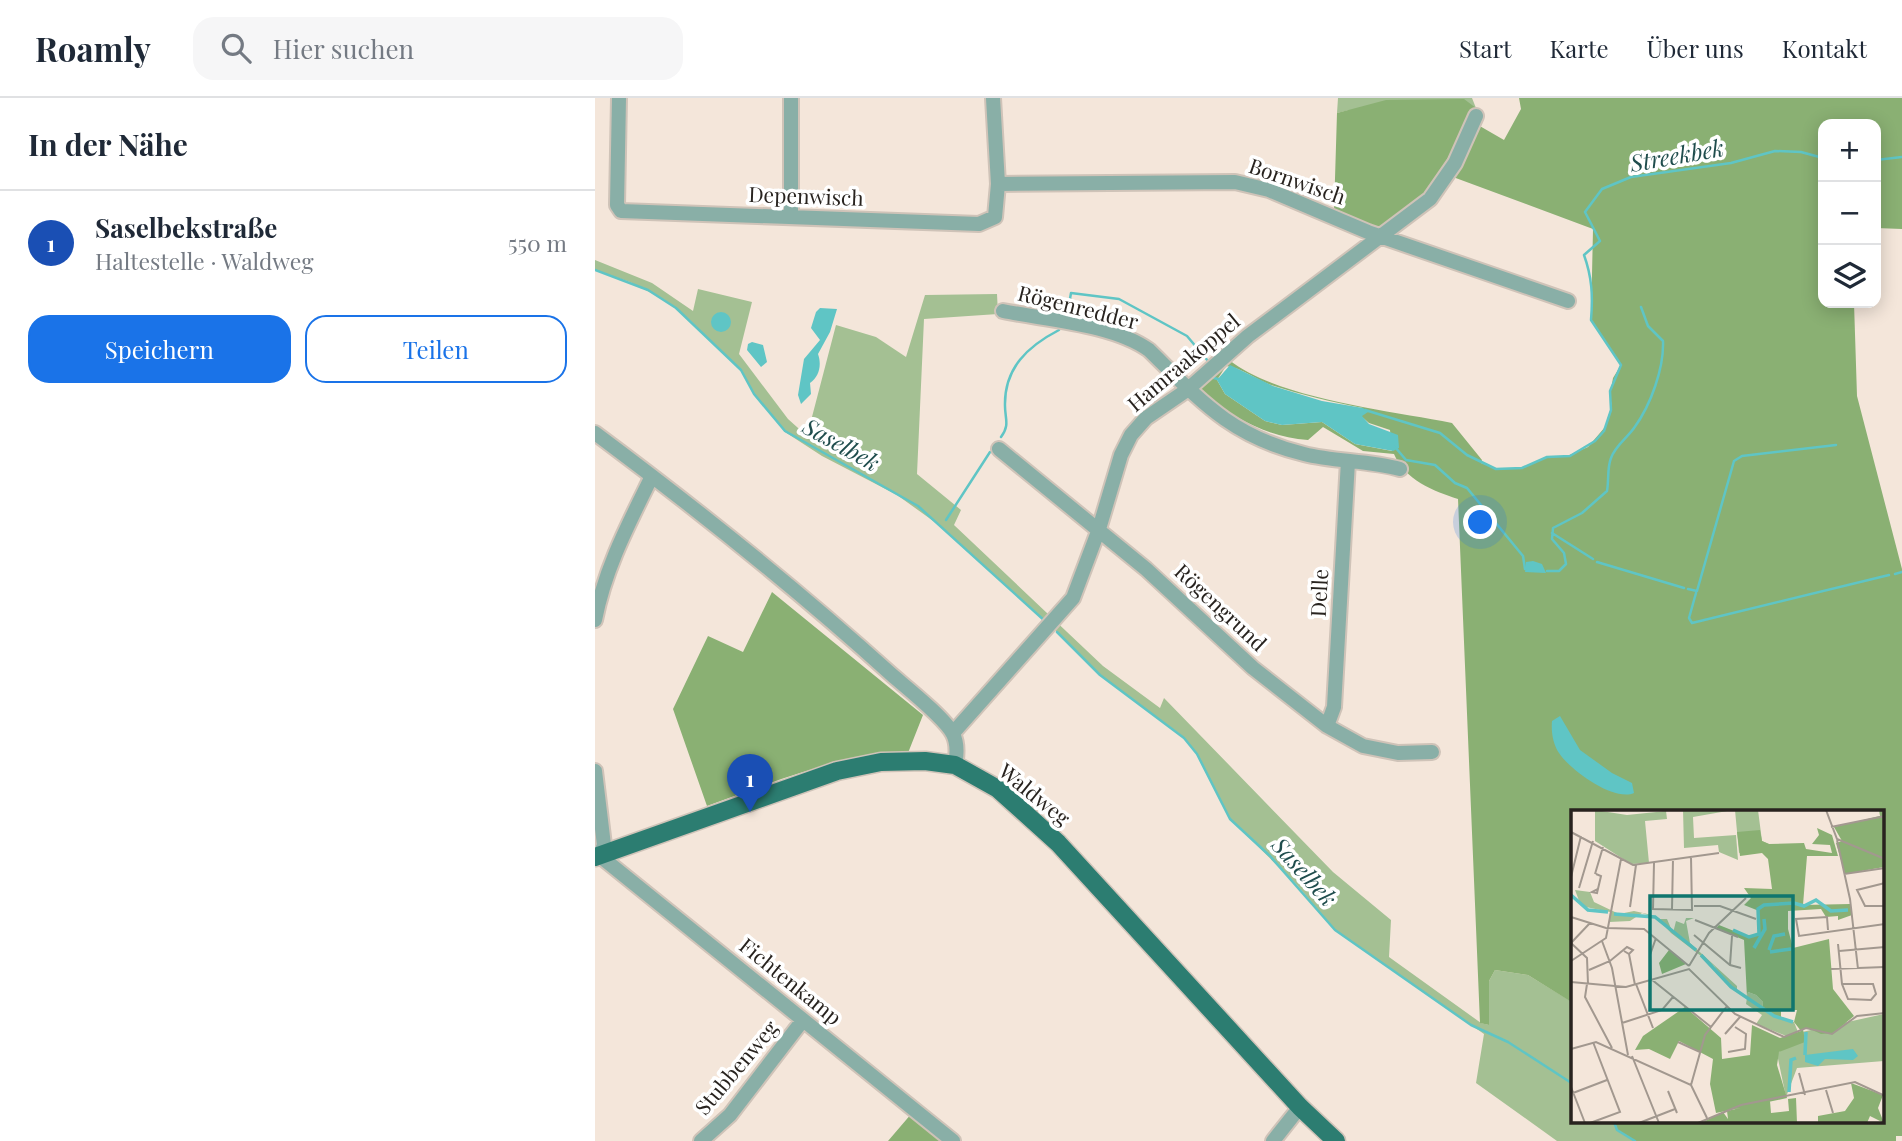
<!DOCTYPE html>
<html lang="de">
<head>
<meta charset="utf-8">
<style>
	:root { --surface:#fff; --page:#f6f6f7; --text:#1f2937; --muted:#747a83; --line:#e0e1e3; --accent:#1a73e8 }
	body { margin:0; font-family:"Playfair Display",serif; background:var(--page); color:var(--text) }
	.controls { position:absolute; right:21px; top:21px; display:grid; overflow:hidden; border-radius:14px; box-shadow:0 4px 18px #0003 }
	.controls button { width:63px; height:63px; display:grid; place-items:center; padding:0; border:0; border-bottom:2px solid var(--line); background:var(--surface); color:var(--text); font:35px sans-serif }
	.you { position:absolute; left:886px; top:425px; width:24px; height:24px; margin:-18px; border:5px solid #fff; border-radius:50%; background:#1a73e8; box-shadow:0 0 0 10px #1a73e833 }
	.badge { display:grid; place-items:center; width:46px; height:46px; border-radius:50%; background:var(--accent); color:#fff; font-size:23px; font-weight:700 }
	.pin { position:absolute; translate:-50% -58px; filter:drop-shadow(0 2px 4px #0008) }
	.pin::after { content:''; position:absolute; top:37px; width:24px; height:21px; background:inherit; clip-path:polygon(0 0,100% 0,50% 100%) }
	.list { margin:0; padding:0; list-style:none }
	h2 { display:flex; justify-content:space-between; align-items:center; height:91px; margin:0; padding:0 28px; font-size:30px }
	h2 small { font-size:23px; font-weight:400; color:var(--muted) }
	.list li { display:grid; grid-template-columns:46px 1fr auto; gap:21px; align-items:center; box-sizing:border-box; height:105px; padding:0 28px; border-top:2px solid var(--line) }
	.list b { display:block; font-size:26px; white-space:nowrap }
	.list p { margin:0; font-size:23px; white-space:nowrap; color:var(--muted) }
	.list em { font-size:23px; font-style:normal; color:var(--muted) }
	.actions { display:flex; gap:14px; padding:21px 28px }
	.actions a { flex:1; padding:16px 0; border:2px solid var(--accent); border-radius:21px; text-align:center; font-size:24px; color:var(--accent) }
	.actions .main { background:var(--accent); color:#fff }
	.icon { flex:none; width:38px; height:38px; fill:none; stroke:currentColor; stroke-width:2; stroke-linecap:round; stroke-linejoin:round }
	.map { position:relative; flex:none; width:1307px; height:1043px; overflow:hidden }
	header { display:flex; align-items:center; gap:42px; box-sizing:border-box; height:98px; padding:0 35px; background:var(--surface); border-bottom:2px solid var(--line) }
	header strong { font-size:33px }
	nav { display:flex; gap:38px; margin-inline-start:auto; font-size:24px }
	.search { width:490px; height:63px; background:var(--page); display:flex; align-items:center; gap:18px; box-sizing:border-box; padding:0 24px; border-radius:21px; color:var(--muted); font-size:26px }
	main { display:flex }
	aside { flex:1; background:var(--surface) }
	.map>svg:first-child { display:block }
</style>
</head>
<body>
<header>
<strong>Roamly</strong>
<div class="search"><svg class="icon" aria-label="search" viewBox="0 0 24 24"><circle cx="10" cy="10" r="6"/><path d="M15 15l6 6"/></svg>Hier suchen</div>
<nav><a>Start</a><a>Karte</a><a>Über uns</a><a>Kontakt</a></nav>
</header>
<main>
<aside>
<h2>In der Nähe<small></small></h2>
<ul class="list">
<li><span class="badge" style="background:#1a4fb4">1</span><div><b>Saselbekstraße</b><p>Haltestelle · Waldweg</p></div><em>550 m</em></li>
</ul>
<div class="actions"><a class="main">Speichern</a><a>Teilen</a></div>
</aside>
<div class="map">
<svg width="1307" height="1043" viewBox="0 0 1307 1043">
	<rect width="100%" height="100%" fill="#f4e6da"/>
	<path fill="#a4c093" d="M743,0H877L881,10C850,0 778,6 742,15Z
		M0,162L57,185L98,213L103,191L157,204L144,256L193,321L212,338L241,227L281,239L311,259L330,197L402,196L403,216L329,221L322,376L366,412L359,427L508,568L565,610L569,600L738,774L796,822L794,859L886,925L894,927V883L900,872L933,877L977,904L978,1024H1019L1022,1032L1040,1043H962L881,985L889,936L740,832L702,787L635,721L602,656L585,636L505,577L462,534L348,430L302,397L227,358L190,334L159,296L146,272L95,222L70,202L35,184L0,172Z"/>
	<path fill="#8ab073" fill-rule="evenodd" d="M924,0H1307V131L1281,130V26H1228V205H1259L1262,298L1307,471V1038H1301V1043H1040L1022,1032L1019,1024H1288V714H978V905L933,877L900,872L894,883V927L885,925L863,401C838,393 810,382 799,356L768,353L728,329L713,342C670,339 640,319 605,296V287L634,262C684,301 792,312 857,325L887,362L886,365L902,371L927,370L949,360L972,358L993,349L1010,329L1017,310L1015,297L1018,280L1026,267L996,222L998,131L858,79L883,27L909,42L926,11ZM631,268C646,269 661,282 676,287C707,297 737,304 768,310L766,318L774,325L795,332L797,353L760,346L727,324L687,327L670,323L630,296L622,282Z
		M869,1L881,10L832,97L785,131L739,113L742,15L791,2Z
		M177,494L328,617L313,655C241,657 179,684 112,708L78,611L113,538L148,554Z
		M317,1015L350,1043H293Z"/>
	<path fill="#5fc5c5" d="M225,210L242,211L235,234L223,256C227,267 224,279 215,285L216,296L206,306L203,297L209,261L225,242L216,230L221,214Z
		M116 224a10 10 0 1 1 20 0a10 10 0 1 1-20 0Z
		M157,244L168,247L172,264L166,269L152,252L153,246Z
		M635,267L678,288L727,303L768,310L773,314L767,318L774,326L803,337L804,350L798,353L760,346L727,324L687,327L670,323L630,296L622,282Z
		M938,463L947,466L951,475L930,474L931,464Z
		M965,618L985,652L1017,675L1037,685L1039,695C1019,704 975,672 964,655C958,646 956,634 957,623Z"/>
	<g fill="none" stroke-linecap="round" stroke-linejoin="round">
		<path stroke="#5fc5c5" stroke-width="2.5" d="M1281,62L1307,59
			M0,172L53,192L81,210L146,272L159,296L190,333L323,408L451,524
			M473,212L476,195L524,201L592,238L613,263
			M619,280L626,282
			M770,312L845,335L872,357L901,371L927,370L952,359L975,358L1000,343L1009,333L1016,312L1015,293L1026,267L996,222C998,198 997,179 989,157L1005,143L990,114L1007,91L1036,79L1136,65L1180,53L1206,54L1228,60
			M406,339C415,327 410,321 410,308C409,270 433,248 464,232
			M800,349L811,362L840,367L860,385L872,390L928,458L930,471
			M351,422L395,354
			M957,435L998,461
			M1002,464L1089,490
			M952,473H964L971,466L969,455L957,441L958,430L987,415L1012,393C1014,382 1012,370 1016,360C1020,348 1032,340 1039,330C1056,307 1069,270 1068,243L1053,228L1046,209
			M1300,476L1307,474
			M1093,491L1102,493L1139,363L1147,358L1241,347
			M1101,495L1094,520L1097,525L1294,477
			M462,534L505,577L589,640L602,656L635,721L675,758L740,832L876,927L913,944L978,986
			M1019,1024L1022,1032L1040,1043"/>
		<defs>
			<path id="minor" d="M24,0L22,107L26,113L384,126L400,119L403,86L398,0
				M196,0V119
				M403,86L640,84L674,92L773,134L973,203
				M408,213C452,222 518,226 554,252C605,302 635,338 709,356C740,364 773,362 805,371
				M0,335C102,411 203,492 297,577C312,590 350,620 358,636C363,646 362,657 360,667
				M404,351L551,471L658,570L732,628L768,648L803,655L837,654
				M0,522C10,470 34,425 57,378
				M732,628L739,609L753,363
				M358,635L478,500L504,431L526,357L536,337L551,320L592,292L653,238L835,101L860,65L881,18
				M0,673L9,747L5,758L358,1043
				M106,1043L135,1017L208,922
				M678,1043L705,1009"/>
			<path id="major" d="M0,759L242,673L286,664L330,663L360,667L403,691L463,745L705,1009L741,1043"/>
		</defs>
		<use href="#minor" stroke="#cfc3b8" stroke-width="18"/>
		<use href="#major" stroke="#cfc3b8" stroke-width="21"/>
		<use href="#minor" stroke="#89afa7" stroke-width="14"/>
		<use href="#major" stroke="#2c7d71" stroke-width="18"/>
	</g>
	<g text-anchor="middle" stroke-width="7" stroke-linejoin="round" paint-order="stroke">
		<g font-size="21" fill="#28231f" stroke="#fff">
			<text transform="translate(702 84) rotate(19)" y="7">Bornwisch</text>
			<text transform="translate(211 99) rotate(2)" y="7">Depenwisch</text>
			<text transform="translate(483 210) rotate(14)" y="7">Rögenredder</text>
			<text transform="translate(589 265) rotate(-40)" y="7">Hamraakoppel</text>
			<text transform="translate(725 495) rotate(-87)" y="7">Delle</text>
			<text transform="translate(625 510) rotate(43)" y="7">Rögengrund</text>
			<text transform="translate(439 697) rotate(39)" y="7">Waldweg</text>
			<text transform="translate(195 884) rotate(39)" y="7">Fichtenkamp</text>
			<text transform="translate(142 970) rotate(-50)" y="7">Stubbenweg</text>
		</g>
		<g font-size="23" font-style="italic" fill="#1f4d4d" stroke="#fff">
			<text transform="translate(1082 58) rotate(-10)" y="8">Streekbek</text>
			<text transform="translate(246 347) rotate(29)" y="8">Saselbek</text>
			<text transform="translate(709 774) rotate(48)" y="8">Saselbek</text>
		</g>
	</g>
	<g transform="translate(976 712)">
		<rect width="313" height="313" fill="#f4e6da"/>
		<path d="M24,0L56,5L95,1L96,9L74,11L78,53L60,54L24,31ZM112,0H162L122,7L123,28L165,25L167,50L148,42L147,35L113,38ZM164,0H187L191,31L198,34L168,43ZM4,80L19,82L23,92L48,104L63,101L81,105L89,109H96L102,123L105,111L113,114L115,108H123L115,111L119,133L166,176V180L176,187L177,182L185,185L192,192L191,199L223,212L227,222L218,227L185,214L191,205L175,194L176,188L159,177L143,156L100,123L86,108L71,103L59,111L38,112L39,102L10,96ZM313,204V251L226,258L215,287L206,244L231,222Z" fill="#a4c093"/>
		<path d="M308,0H313V57L274,64L265,33L271,31L263,17L309,6ZM246,18L261,25L267,46H236L232,95L279,94L281,105L267,110V106L255,107L250,99L217,101V119L222,138L258,129L262,179L283,206L262,223L250,224L239,219H232L234,232L208,242L206,255L216,288L145,303L139,274L142,249L108,231L99,249L78,239L64,240L72,226L114,197L150,228L151,249L179,245L181,215L209,228L230,221L223,212L226,200L210,201V209L191,199L192,192L185,185L177,182L176,187L173,130L145,118L148,115L178,127L187,124L188,101L173,95L180,88L173,78L201,79L197,49L191,43L169,46L166,22L189,20L191,31L198,34L233,33L235,39L261,43L259,35L241,34L248,25ZM98,140L115,154L91,164L88,153ZM280,273L312,285L307,298L313,313L299,306L296,313H247V306L274,301L283,288ZM225,288L226,313H130L152,302L157,309L156,301L199,291L200,303L218,301L217,289Z" fill="#8ab073"/>
		<path d="M282,239L287,246L282,250L254,249L247,256L234,252V245Z" fill="#5fc5c5"/>
		<path fill="none" stroke="#5fc5c5" stroke-width="3.5" d="M0,85L17,100L37,102M43,104L84,107L125,140M162,120L178,127L188,124L187,99L193,95L223,93L233,96L245,90L260,101L277,100M183,138L194,119L193,109M198,140L203,126L214,124M199,142L220,139M130,145L160,177L203,206L222,212M234,245L235,222M218,282L220,250L225,248"/>
		<path fill="none" stroke="#a2988f" stroke-width="2" d="M255,0L266,29L314,49M260,17L314,6M0,22L62,55L148,43M266,30L279,89L287,159M83,53L82,99L121,100L120,47M24,64L32,37M25,64L30,66L26,83L21,82L27,79M273,64L314,58M0,67L10,26M314,73L286,80L294,96H314M8,78L22,31M123,96H149L185,109M59,97L65,55M101,99L102,49M0,107L35,118L73,119L118,156M124,110L167,127M257,120L256,107L225,109L228,126L314,114M123,125L159,155L170,158M85,128L79,145L80,169L140,217M31,131L41,158L57,245M0,133L16,148L17,174M0,133L19,113M267,134L271,174L277,189L300,190L305,184L302,174H271M268,141L314,137M58,144L64,175M0,151L35,128L50,49M159,155L161,126M118,156L138,123L175,88M260,159L314,157M18,160L39,151L56,137L62,140L58,144L53,141M0,172L55,177L118,159L164,204L213,227L235,218L261,224L286,206L314,203M16,174L14,187L41,238M65,174L82,218M51,213L91,200L102,187M154,224L169,207M107,232L129,242M0,239L25,232L120,275L136,308M157,242L174,239L175,224L164,217M61,246L88,313M228,263L234,285M120,275L134,225L156,196M0,277L14,313M255,280L262,303M97,281L106,303M2,283L36,270M19,313L49,302L22,232M68,313L104,299M127,313L170,295L284,272L314,286"/>
		<path fill="#0f766e" fill-opacity="0.15" stroke="#0f766e" stroke-width="3.5" d="M79,86H222V200H79Z"/>
		<rect width="313" height="313" fill="none" stroke="#28231f" stroke-width="3.5"/>
	</g>
</svg>
<div class="controls">
<button>+</button>
<button>−</button>
<button><svg class="icon" aria-label="layers" viewBox="0 0 24 24"><path d="M12 4l9 5-9 5-9-5zM3 14l9 5 9-5"/></svg></button>
</div>
<div class="you"></div>
<div class="pin badge" style="left:155px;top:714px;background:#1a4fb4">1</div>
</div>
</main>
</body>
</html>
